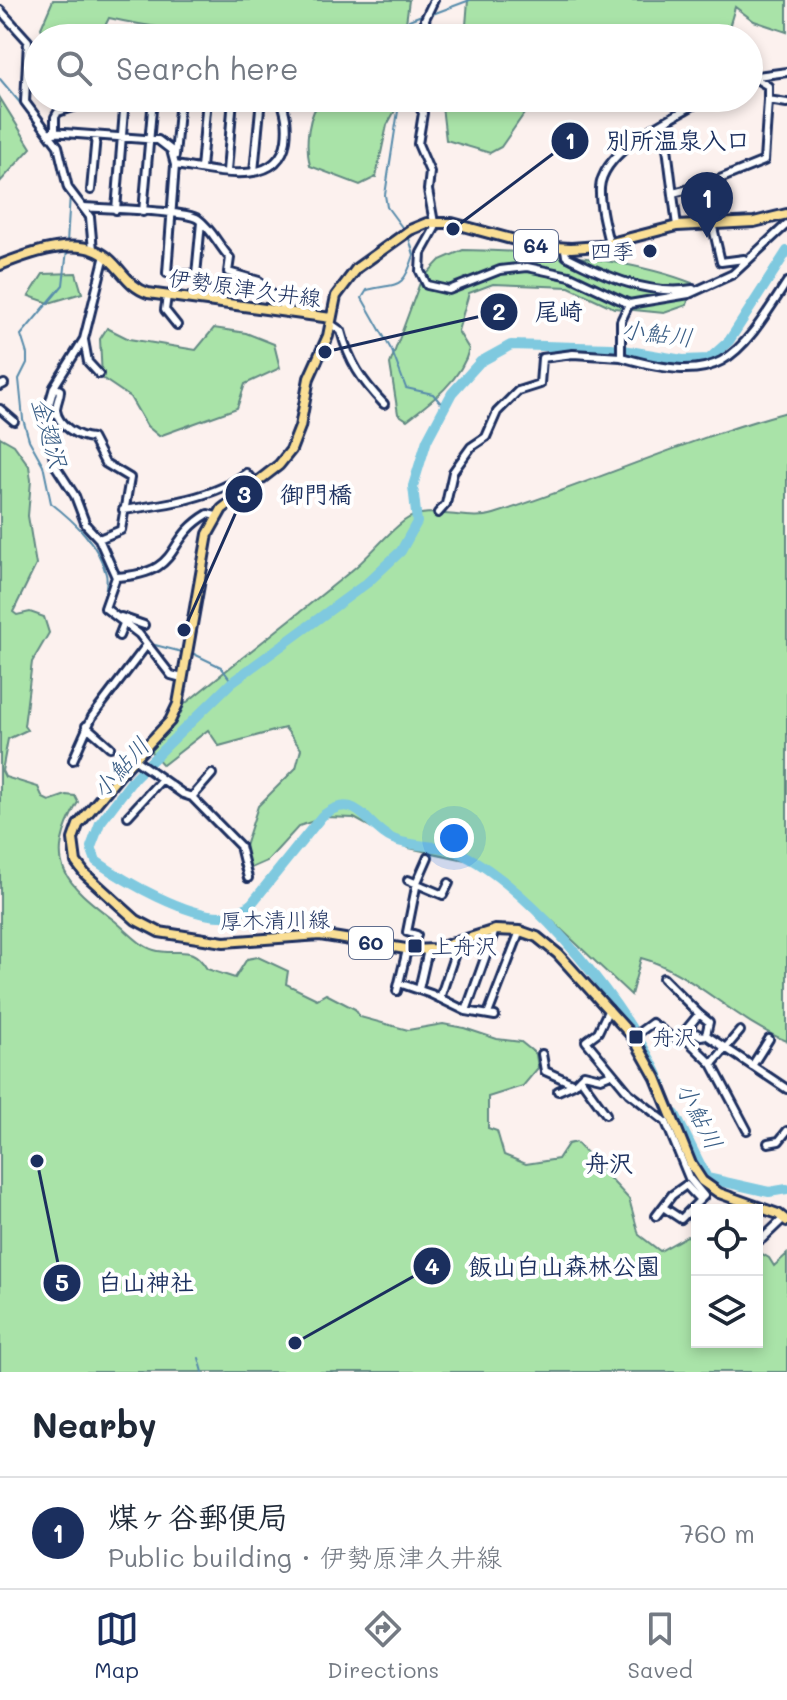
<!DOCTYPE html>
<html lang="en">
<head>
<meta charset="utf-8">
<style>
	:root { --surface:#fff; --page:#f2f2f3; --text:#1f2937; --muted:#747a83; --line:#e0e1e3; --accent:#1b2f5e }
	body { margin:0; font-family:Mali,"Klee One",sans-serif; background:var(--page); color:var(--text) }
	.controls { position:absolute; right:24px; bottom:24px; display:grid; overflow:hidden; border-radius:0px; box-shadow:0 4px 12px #0003 }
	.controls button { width:72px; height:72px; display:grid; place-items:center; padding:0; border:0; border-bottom:2px solid var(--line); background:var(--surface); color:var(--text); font:40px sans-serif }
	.you { position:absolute; left:454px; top:838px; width:28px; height:28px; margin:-20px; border:6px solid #fff; border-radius:50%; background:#1a73e8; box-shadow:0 0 0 12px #1a73e833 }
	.badge { display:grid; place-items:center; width:52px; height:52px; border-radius:50%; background:var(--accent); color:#fff; font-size:26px; font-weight:700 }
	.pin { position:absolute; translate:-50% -66px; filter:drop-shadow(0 2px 4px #0008) }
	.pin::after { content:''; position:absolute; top:42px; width:28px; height:24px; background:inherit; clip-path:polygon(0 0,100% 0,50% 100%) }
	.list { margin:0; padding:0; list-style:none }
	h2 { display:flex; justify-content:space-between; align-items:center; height:104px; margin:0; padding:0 32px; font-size:34px }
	h2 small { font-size:26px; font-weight:400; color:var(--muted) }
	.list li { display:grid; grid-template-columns:52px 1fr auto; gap:24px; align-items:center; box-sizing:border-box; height:112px; padding:0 32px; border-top:2px solid var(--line) }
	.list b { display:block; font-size:30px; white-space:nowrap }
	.list p { margin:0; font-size:26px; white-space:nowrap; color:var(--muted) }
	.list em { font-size:26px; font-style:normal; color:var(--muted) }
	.icon { flex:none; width:44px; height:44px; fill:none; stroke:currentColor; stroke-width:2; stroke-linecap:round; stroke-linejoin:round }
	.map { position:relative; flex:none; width:787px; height:1372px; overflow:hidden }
	.search { position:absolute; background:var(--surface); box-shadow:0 4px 12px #0003; left:24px; right:24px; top:24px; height:88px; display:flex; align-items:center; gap:20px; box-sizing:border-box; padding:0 28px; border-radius:44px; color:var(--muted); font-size:30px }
	.sheet { height:216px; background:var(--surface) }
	nav { display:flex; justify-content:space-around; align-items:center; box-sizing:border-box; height:112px; border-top:2px solid var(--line); background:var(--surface); font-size:22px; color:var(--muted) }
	nav a { display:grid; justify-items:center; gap:4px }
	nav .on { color:var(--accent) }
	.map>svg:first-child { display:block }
</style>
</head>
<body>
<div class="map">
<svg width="787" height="1372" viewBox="0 0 787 1372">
	<rect width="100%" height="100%" fill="#fcf1ee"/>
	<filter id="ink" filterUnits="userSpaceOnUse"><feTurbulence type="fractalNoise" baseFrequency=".0125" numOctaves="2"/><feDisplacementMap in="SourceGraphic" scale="16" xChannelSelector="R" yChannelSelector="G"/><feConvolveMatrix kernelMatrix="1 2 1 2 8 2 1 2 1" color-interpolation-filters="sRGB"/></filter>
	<g filter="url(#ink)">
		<path fill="#a9e3a8" stroke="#628983" stroke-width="2" d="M53,0H409L404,38C305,38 206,40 109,18L99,38H46L41,28Z
			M468,0H787V32L754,21L735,7L726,38H465Z
			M0,98L31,148L0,182Z
			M323,98H402L387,125L376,177L360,185L310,166C305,144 307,114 323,98Z
			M535,98L501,147L490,153L446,140L441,98Z
			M463,250C533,251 626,257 692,283L687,305L664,313L614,308L569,287L493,284L469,293L458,331L469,349C462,379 431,402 407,420L398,414L390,364L421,280L440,260Z
			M76,273L82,293L49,303L29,296L43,274Z
			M107,328L129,339L196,350L214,328L246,333L274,344L280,368L245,384L237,408L159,436L147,426L130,397L102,378L100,339Z
			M787,412V1041C733,1020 691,971 641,958L631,995L531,901L484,864L409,848L354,818L325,817L299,826L267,861L244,871L239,865L258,806L296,768L301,749L285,728L219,746L208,730L163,765L144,744L152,731C217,676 285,625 351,571C370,556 385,535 404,521C429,503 466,523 494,514C592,483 687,439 787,412Z
			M0,437L14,445L29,466L31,480L28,516L36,565L13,612L17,615L30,612L44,617L49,633L32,662L24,726L27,730L8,739L2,771L5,777L38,787L43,798L49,801L66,795L75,796L78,802C43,864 64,882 115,921C126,930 141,947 154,950C179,957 191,942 207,969L235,978L247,959L258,957L288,971L286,984L317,999L326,994L355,1009L360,1017L408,1030L443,1024L464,1028L497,1039L521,1042L536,1054L538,1068L523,1086L488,1097V1128L497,1131L504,1155L526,1164L558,1159L568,1144L576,1142L629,1199L639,1235L660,1251L687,1236L697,1238V1342H757V1251L769,1258L774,1266L787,1254V1372H0Z"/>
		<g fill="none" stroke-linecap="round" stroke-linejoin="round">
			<path stroke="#578bab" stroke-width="2" d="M430,15L470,0
				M410,38L409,20L424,14
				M0,79L43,130
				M400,98L385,195L387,207L404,230
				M408,235L414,255C402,292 398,282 367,290L362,298L392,351L406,388L433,394L443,406
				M67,243L70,194
				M67,250L63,285L21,335L27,354V363L19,379L23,419L29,440L43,465L51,503C74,521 99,544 106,574C109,585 102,600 102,612L114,618
				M138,627L151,644L186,653
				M192,653L221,667L232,682
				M199,1358L203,1372"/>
			<path stroke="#7fc9df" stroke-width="10" d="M662,1084C632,1012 535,891 464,855C442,843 415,849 393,839C365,827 358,788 322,816L252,903C244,910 235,916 224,916C189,918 124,881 96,861L91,847L100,823L135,777L232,682L367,583L401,551L417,522L413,486L427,440L452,393L480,362L511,345L611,348L683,360L709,359L729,341L787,251
				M675,1114L707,1178L769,1192L787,1189"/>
			<defs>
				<path id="minor" d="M0,10L28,41L25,102L58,146L68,188L90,217L93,250
					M427,38L425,19L434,0
					M749,77L787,72
					M753,77L768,86V100
					M414,98L423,113L418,144L430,172L428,190L435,228L421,253L420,271L427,285L449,290L500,270L527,267L570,276L629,304L621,321V357C720,386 735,363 787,282
					M664,124L677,226
					M51,132L158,140L171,150L175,165L167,273L196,275L201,222
					M55,133V117L58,112L101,98
					M175,156L180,98
					M175,165C211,170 279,190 286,140C288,124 286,113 280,98
					M201,169L207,98
					M227,171L233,98
					M254,172L261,98
					M91,190L96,136
					M673,193L705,185L764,161L768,100L787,103
					M84,207C105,209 185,210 198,219C212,229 218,245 230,258L228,272L259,281L289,313
					M116,210L125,98
					M143,212L153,98
					M712,223L721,262L744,259
					M609,243C605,226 599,206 600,188C603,148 675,117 706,98
					M565,249L566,256C605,276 648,296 693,289
					M105,255L84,339L54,387L46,415L55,465L75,496L86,525L99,539L116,577L105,608L139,634L171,675L182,678
					M167,296L165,310L177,325
					M629,304L689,294L733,274L787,224
					M331,324L341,331C349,362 362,381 384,404
					M84,340L88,362L99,374
					M0,386L4,384
					M54,387L60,390C60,397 56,403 56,410C58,426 78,437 92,438L105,463L130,478L121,530L99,539
					M0,409L14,421
					M123,510C162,505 216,498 246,473L254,482
					M438,513L446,504L453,472L471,447L486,437L497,412L518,391L540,384L542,358L573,354L621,357
					M116,577C185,573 162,541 208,514L216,516
					M121,617L144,625
					M119,636L125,621
					M86,726L110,747
					M134,759L183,794L192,797L240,846L248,878
					M73,760L92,717L146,646
					M192,797L212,774
					M128,816L162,779
					M408,880L443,895L449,883
					M412,950L417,935L407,932L417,882L428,857
					M399,983L431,994L466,1011L495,1016
					M419,989L428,950
					M397,991L407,950
					M440,998L459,941
					M609,1009L598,1032L586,1041L629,1093L666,1122L689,1178L704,1196L681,1219L663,1207
					M466,1011L495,930
					M488,1014L520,931
					M699,1014L709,1022L706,1035
					M688,1028L701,1036L706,1035L787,1089
					M740,1031L712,1064L747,1130
					M682,1035L712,1064
					M633,1037L652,1023L677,1041L699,1014L663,978
					M542,1054L545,1071L574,1084L584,1074L601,1078L611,1074
					M752,1066L769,1039
					M580,1078L606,1114
					M558,1091L574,1084
					M768,1143L779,1141L787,1131
					M656,1216L672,1195L686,1185L700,1200
					M757,1236L762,1239L784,1218"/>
				<path id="major" d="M787,214L754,222L677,226L599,246L571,248L537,246L452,223H427L410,230L357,268L336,296L328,336L309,378L300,427L291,450L279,465L222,509L208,534L178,704L170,721L123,771L78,825L73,839L76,862L85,874L136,920L159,932L224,942L320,935L412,950L435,949L495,930L520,931L537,937L558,954L633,1037L656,1078L691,1164L702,1181L719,1193L778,1214L787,1221
					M0,265C30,253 82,233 110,260C124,273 130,287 148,293L331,318"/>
			</defs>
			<use href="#minor" stroke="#1b2f5e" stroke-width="12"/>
			<use href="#major" stroke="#1b2f5e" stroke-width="14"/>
			<use href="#minor" stroke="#fff" stroke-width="6"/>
			<use href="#major" stroke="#fadf96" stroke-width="8"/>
		</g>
	</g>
	<g fill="#1b2f5e" stroke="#fff" stroke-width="3">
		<circle cx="650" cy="251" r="8"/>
		<rect x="407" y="938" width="16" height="16" rx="4"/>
		<rect x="628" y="1029" width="16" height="16" rx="4"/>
	</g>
	<g text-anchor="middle" stroke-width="8" stroke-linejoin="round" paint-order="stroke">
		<g fill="#fff" stroke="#5f6d8e" stroke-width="2">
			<rect x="514" y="230" width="44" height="32" rx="6"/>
			<rect x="349" y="927" width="44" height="32" rx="6"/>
		</g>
		<g font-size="20" font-weight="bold" fill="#1b2f5e">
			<text x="536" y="253">64</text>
			<text x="371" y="950">60</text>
		</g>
		<g font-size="22" fill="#1b2f5e" stroke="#fff" text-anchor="start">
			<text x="634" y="259" text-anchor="end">四季</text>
			<text x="431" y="954">上舟沢</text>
			<text x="652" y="1045">舟沢</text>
		</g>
		<g font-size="22" fill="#1b2f5e" stroke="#fff">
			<text transform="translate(245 288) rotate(8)" y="8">伊勢原津久井線</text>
			<text transform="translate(275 920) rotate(-1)" y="8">厚木清川線</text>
		</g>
		<g font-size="24" font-style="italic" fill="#395d85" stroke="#fff">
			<text transform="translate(657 334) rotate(7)" y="8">小鮎川</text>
			<text transform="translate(49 433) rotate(74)" y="8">金翅沢</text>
			<text transform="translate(121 768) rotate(-48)" y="8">小鮎川</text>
			<text transform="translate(699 1116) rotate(63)" y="8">小鮎川</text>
		</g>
		<g font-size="24" font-weight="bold" fill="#1b2f5e" stroke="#fff">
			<text x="609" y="1172">舟沢</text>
		</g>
	</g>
	<path fill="none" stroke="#1b2f5e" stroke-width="3" d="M453 229L570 141M325 352L499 312M184 630L244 494M295 1343L432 1266M37 1161L62 1283"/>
	<g fill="#1b2f5e" stroke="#fff" stroke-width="3">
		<circle cx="453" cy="229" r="8"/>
		<circle cx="325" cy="352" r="8"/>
		<circle cx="184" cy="630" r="8"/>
		<circle cx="295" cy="1343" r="8"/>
		<circle cx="37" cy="1161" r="8"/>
		<circle cx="570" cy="141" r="20"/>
		<circle cx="499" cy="312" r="20"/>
		<circle cx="244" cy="494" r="20"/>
		<circle cx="432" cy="1266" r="20"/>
		<circle cx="62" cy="1283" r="20"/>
	</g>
	<g font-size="24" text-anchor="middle" font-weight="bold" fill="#fff">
		<text x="570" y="149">1</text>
		<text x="499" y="320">2</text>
		<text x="244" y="503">3</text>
		<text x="432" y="1275">4</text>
		<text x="62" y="1291">5</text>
	</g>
	<g font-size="24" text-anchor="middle" font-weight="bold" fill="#1b2f5e" stroke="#fff" stroke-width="8" stroke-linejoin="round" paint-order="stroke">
		<text x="678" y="149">別所温泉入口</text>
		<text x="559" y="320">尾崎</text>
		<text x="316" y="503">御門橋</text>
		<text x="564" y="1275">飯山白山森林公園</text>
		<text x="146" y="1291">白山神社</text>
	</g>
</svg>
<div class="controls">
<button><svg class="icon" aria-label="locate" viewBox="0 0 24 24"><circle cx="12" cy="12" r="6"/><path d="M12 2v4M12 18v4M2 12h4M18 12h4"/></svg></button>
<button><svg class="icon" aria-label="layers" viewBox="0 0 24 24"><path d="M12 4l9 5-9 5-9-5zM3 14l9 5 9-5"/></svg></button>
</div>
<div class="you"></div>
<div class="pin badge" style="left:707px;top:238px">1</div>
<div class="search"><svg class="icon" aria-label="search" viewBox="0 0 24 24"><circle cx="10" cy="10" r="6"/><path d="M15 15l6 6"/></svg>Search here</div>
</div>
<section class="sheet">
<h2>Nearby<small></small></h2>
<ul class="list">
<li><span class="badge">1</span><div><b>煤ヶ谷郵便局</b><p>Public building · 伊勢原津久井線</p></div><em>760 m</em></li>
</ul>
</section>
<nav>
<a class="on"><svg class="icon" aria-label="map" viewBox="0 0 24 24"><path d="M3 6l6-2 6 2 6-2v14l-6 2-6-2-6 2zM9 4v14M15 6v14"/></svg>Map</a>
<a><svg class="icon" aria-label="directions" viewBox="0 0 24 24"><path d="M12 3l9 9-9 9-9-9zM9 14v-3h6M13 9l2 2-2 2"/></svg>Directions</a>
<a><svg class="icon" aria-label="saved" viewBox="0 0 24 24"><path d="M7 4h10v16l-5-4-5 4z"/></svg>Saved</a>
</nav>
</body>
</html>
